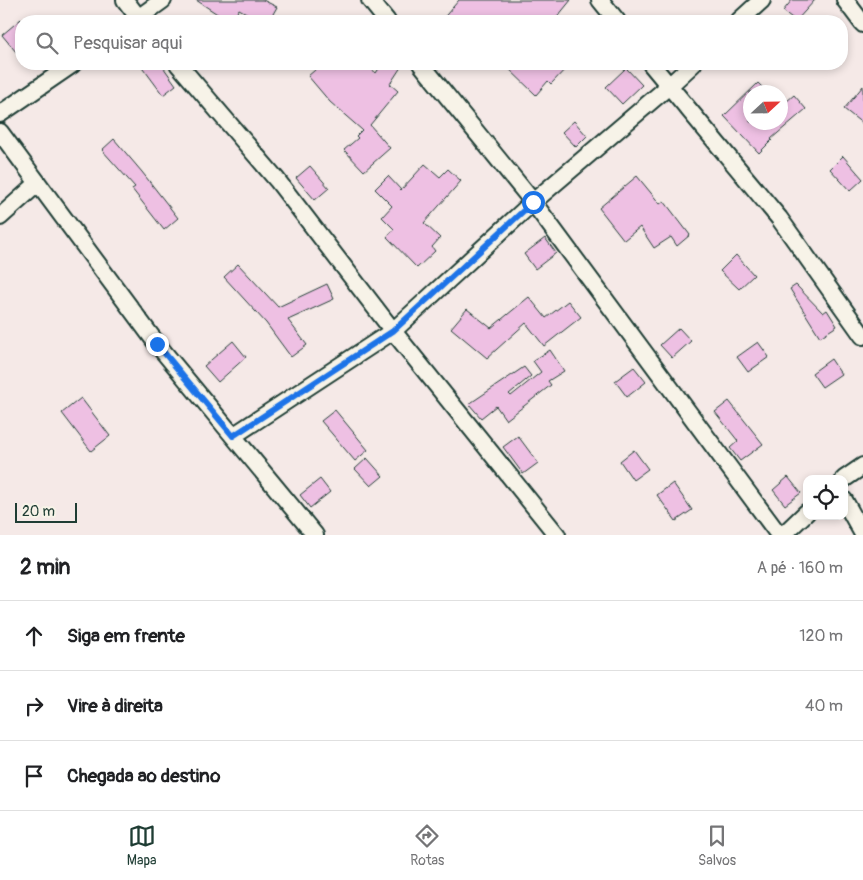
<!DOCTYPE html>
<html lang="pt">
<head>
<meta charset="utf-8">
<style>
	:root { --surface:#fff; --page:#f2f2f2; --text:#202124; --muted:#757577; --line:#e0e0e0; --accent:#1f3d34 }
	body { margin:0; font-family:Pangolin,sans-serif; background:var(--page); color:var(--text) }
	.controls { position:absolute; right:15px; bottom:15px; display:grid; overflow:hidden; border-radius:10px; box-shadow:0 2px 8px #0003 }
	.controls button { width:45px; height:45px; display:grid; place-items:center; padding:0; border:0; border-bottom:1px solid var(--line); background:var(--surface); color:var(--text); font:25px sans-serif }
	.compass { position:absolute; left:743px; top:85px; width:45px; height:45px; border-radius:50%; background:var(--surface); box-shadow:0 2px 8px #0003; rotate:68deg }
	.scale { position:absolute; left:15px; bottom:12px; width:62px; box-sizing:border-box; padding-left:5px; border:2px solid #1f3d34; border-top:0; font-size:14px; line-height:18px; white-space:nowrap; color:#1f3d34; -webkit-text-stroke:4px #f7f3e8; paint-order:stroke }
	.stop { position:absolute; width:15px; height:15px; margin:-11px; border:4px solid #1a73e8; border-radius:50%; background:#fff }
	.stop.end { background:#1a73e8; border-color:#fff; box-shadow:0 1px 5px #0008 }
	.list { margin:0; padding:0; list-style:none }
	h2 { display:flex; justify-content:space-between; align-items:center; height:65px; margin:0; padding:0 20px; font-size:21px }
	h2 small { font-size:16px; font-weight:400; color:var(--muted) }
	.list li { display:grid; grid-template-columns:32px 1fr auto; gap:15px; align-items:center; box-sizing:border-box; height:70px; padding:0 20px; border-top:1px solid var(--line) }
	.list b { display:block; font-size:19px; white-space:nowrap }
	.list em { font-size:16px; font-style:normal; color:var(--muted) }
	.icon { flex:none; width:28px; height:28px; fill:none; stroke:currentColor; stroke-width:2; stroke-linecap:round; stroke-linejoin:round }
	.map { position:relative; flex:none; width:863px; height:535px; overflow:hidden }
	.search { position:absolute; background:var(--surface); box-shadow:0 2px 8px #0003; left:15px; right:15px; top:15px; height:55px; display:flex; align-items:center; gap:12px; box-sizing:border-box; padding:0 18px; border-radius:20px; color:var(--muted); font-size:19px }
	.sheet { height:275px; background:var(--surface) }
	nav { display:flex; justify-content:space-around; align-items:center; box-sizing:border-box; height:70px; border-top:1px solid var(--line); background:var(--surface); font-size:14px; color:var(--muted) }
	nav a { display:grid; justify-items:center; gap:2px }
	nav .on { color:var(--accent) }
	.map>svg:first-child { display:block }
</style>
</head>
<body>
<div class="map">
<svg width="863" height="535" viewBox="0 0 863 535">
	<rect width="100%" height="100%" fill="#f5e9e7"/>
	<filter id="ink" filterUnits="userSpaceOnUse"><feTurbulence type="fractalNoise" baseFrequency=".02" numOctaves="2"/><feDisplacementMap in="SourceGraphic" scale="10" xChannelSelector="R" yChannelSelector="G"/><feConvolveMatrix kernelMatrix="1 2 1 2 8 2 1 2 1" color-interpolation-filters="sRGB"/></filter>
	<g filter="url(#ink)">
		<path fill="#eec0e3" stroke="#1f3d34" d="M196,0H263L277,7L269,21H261L239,9L232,21H228Z
			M459,0H571L554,21H441Z
			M792,0H815L796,21L783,11Z
			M21,19V58L2,35Z
			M140,64H161L176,85L163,95Z
			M322,64H365L376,73L382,64H403L390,84L398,91L370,125L390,148L364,171L344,150L358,138L356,136L362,130L330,102L308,76Z
			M504,64H570L551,84L548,81L536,95Z
			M626,68L642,85L622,104L606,87Z
			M758,83L767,92H750V122H780V107L794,95L806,109L771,139L772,140L759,153L724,116Z
			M863,86V124L844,109Z
			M574,121L587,136L576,147L562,132Z
			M114,139L142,172L178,218L164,230L132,189L135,187L102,150Z
			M843,156L863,179L850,191L830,169Z
			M425,164L440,177L448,169L461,181L424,223L440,238L432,247L435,251L417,268L387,237L394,229L382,217L392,206L375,189L388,176L401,190Z
			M310,166L329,188L315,200L296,178Z
			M637,176L660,204L664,201L690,235L677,246L671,237L654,248L640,227L624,240L599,208Z
			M545,238L556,253L535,269L524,254Z
			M736,255L754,275L739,289L720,271Z
			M238,264L278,307L327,284L334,299L288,320L307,345L291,357L266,323L224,277Z
			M796,285L823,313L827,310L837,326L820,337L790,289Z
			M529,297L546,318L568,301L581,317L544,346L526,323L487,358L451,328L467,309L491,328Z
			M679,328L691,341L672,358L660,345Z
			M233,341L246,357L218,382L204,366Z
			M758,342L769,357L748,372L737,357Z
			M550,350L564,371L548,381L551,385L506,420L496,406L481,418L469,404L524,367L531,376L509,394L511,396L541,372L533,361Z
			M831,359L841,374L822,387L812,373Z
			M634,367L646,382L627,397L615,381Z
			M81,398L110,436L91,451L62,413Z
			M729,401L763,444L740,461L730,448L738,441L715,412Z
			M335,410L368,450L355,461L321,421Z
			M518,436L538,463L523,474L503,447Z
			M634,450L648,469L633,480L620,461Z
			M367,458L383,476L371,486L355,469Z
			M788,477L801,493L785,505L773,490Z
			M320,479L330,492L310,508L300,495Z
			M673,483L692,510L676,521L657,495Z"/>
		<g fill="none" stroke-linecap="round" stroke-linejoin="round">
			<defs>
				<path id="street" d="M125,0L141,21
					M370,0L387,21
					M600,0L617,21
					M845,0L863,24
					M134,21L163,0
					M739,21L762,0
					M178,64L277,180L393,331L557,535
					M421,64L533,202L779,535
					M651,64L779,218L863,336
					M0,114L73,64
					M0,132L157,344L315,535
					M0,217L38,183
					M233,436L393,331L533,202L669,86L693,64
					M844,479L863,466
					M844,500L863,534
					M783,535L807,512"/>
			</defs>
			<use href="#street" stroke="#1f3d34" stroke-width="20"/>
			<use href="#street" stroke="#f7f3e8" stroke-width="16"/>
		</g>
	</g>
	<g fill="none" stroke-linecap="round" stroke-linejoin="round" filter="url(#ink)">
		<path stroke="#1a73e8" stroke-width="6" d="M157,344L233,436L393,331L533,202"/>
	</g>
</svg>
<div class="controls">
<button><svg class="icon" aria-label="locate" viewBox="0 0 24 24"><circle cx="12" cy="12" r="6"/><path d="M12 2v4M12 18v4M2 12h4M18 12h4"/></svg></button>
</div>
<svg class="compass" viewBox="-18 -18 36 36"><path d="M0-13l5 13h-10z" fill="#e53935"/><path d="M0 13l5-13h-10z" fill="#757577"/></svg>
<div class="scale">20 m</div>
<div class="stop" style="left:533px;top:202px"></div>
<div class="stop end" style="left:157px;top:344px"></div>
<div class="search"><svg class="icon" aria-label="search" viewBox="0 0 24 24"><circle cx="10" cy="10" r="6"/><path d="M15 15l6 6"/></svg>Pesquisar aqui</div>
</div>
<section class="sheet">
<h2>2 min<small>A pé · 160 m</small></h2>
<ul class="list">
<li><svg class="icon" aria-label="ahead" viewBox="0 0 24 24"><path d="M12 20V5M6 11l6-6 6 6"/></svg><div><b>Siga em frente</b></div><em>120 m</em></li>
<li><svg class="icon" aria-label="right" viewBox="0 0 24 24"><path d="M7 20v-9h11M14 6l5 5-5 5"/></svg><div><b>Vire à direita</b></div><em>40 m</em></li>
<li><svg class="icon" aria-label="arrive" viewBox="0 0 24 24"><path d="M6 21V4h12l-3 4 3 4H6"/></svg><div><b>Chegada ao destino</b></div></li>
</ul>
</section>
<nav>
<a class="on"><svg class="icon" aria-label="map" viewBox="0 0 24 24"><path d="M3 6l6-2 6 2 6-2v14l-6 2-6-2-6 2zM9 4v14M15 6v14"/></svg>Mapa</a>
<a><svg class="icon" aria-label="directions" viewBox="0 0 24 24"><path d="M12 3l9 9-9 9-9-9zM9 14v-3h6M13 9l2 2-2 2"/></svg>Rotas</a>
<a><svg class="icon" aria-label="saved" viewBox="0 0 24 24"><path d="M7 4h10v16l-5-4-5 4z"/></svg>Salvos</a>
</nav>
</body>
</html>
